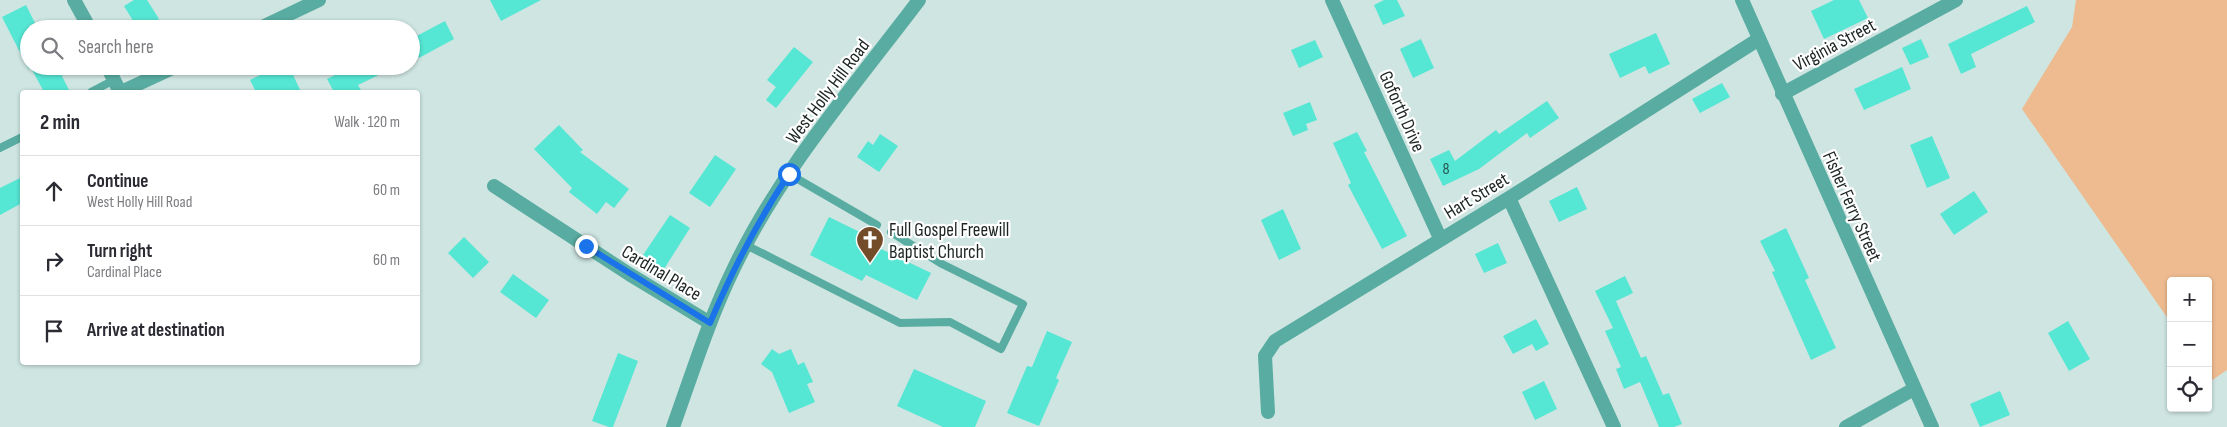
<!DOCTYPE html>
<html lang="en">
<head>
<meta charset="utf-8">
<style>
	:root { --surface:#fff; --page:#f7f7f7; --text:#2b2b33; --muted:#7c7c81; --line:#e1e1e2 }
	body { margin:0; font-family:"Sofia Sans Condensed",sans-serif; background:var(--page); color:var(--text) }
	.controls { position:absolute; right:15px; bottom:15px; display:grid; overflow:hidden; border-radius:5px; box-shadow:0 1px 4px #0004 }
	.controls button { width:45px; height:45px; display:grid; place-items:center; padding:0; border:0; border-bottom:1px solid var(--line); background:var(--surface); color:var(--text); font:25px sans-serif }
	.stop { position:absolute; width:15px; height:15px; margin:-11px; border:4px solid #1a73e8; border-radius:50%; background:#fff }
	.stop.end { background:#1a73e8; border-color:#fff; box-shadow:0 1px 5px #0008 }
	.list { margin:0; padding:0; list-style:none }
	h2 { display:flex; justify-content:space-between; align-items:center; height:65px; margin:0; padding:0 20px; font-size:21px }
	h2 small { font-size:16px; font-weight:400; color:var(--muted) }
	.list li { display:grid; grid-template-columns:32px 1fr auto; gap:15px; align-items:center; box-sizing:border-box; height:70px; padding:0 20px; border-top:1px solid var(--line) }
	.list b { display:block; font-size:19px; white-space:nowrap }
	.list p { margin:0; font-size:16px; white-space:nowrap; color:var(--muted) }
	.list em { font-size:16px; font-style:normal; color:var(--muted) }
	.icon { flex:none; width:28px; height:28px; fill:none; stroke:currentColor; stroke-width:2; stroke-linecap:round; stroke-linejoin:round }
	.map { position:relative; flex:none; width:2227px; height:427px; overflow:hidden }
	.search { position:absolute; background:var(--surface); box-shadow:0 1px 4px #0004; left:20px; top:20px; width:400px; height:55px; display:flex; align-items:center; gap:12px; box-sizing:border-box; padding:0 18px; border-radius:28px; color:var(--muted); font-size:19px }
	.panel { position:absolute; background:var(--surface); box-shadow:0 1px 4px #0004; left:20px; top:90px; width:400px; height:275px; border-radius:5px }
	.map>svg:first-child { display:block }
</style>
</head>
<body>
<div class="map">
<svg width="2227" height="427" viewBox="0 0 2227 427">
	<rect width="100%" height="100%" fill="#cee5e1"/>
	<path fill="#eebb90" d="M2076,0H2227V370L2211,381L2208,377V281H2171V323L2022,109L2072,27Z"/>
	<path fill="#55e6d4" d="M134,0H147L159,19L143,29H138L124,6Z
		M490,0H541L501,21Z
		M1384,0H1397L1405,16L1383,25L1374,5Z
		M1834,0H1859L1868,18L1824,39L1811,11Z
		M26,5L35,23L29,26V70L2,17Z
		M2027,6L2035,22L1971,54L1976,67L1961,74L1948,44Z
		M445,21L454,39L419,58L411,39Z
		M1656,33L1670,64L1649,74L1645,66L1620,78L1609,54Z
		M1421,39L1434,68L1413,78L1400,49Z
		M1921,39L1929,57L1910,65L1902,48Z
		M1315,40L1323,57L1299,68L1291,50Z
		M794,47L813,62L776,108L766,100L776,87L767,80Z
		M30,66H57L70,92H44Z
		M279,66H289L301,92H256L250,80Z
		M353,66H397L358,85L362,92H334L327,79Z
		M1902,67L1911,89L1864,110L1854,89Z
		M1722,83L1730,97L1700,113L1692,99Z
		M1547,101L1559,118L1530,138L1527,133L1479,169L1443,186L1430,159L1449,150L1455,161L1496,130L1499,134Z
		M1310,102L1317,120L1306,124L1308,130L1293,136L1283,113Z
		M559,125L583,150L580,152L629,189L614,208L606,202L597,214L569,192L572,188L534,149Z
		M1357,132L1367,151L1364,152L1407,236L1382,249L1348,185L1351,183L1333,143Z
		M880,134L898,146L879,172L857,157L868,141L873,145Z
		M1932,136L1950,178L1927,188L1910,145Z
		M715,155L736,169L710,207L689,193Z
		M22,177V203L0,215V188Z
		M1577,187L1587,209L1559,222L1549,201Z
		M1974,191L1988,212L1954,235L1940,214Z
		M1283,209L1301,249L1279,260L1261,220Z
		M670,215L690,228L664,269L643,255Z
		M829,217L880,242L877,247L931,273L917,300L866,275L862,281L810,255Z
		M1786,228L1809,278L1805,280L1836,348L1811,360L1772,272L1775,271L1760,241Z
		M464,237L489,262L473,278L448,253Z
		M1498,243L1507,263L1484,273L1475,254Z
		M513,274L549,300L536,318L500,292Z
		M1625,276L1633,293L1616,301L1641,358L1646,356L1663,395L1669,393L1682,424L1674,427H1659L1640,382L1624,389L1616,369L1621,367L1605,331L1613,328L1595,291Z
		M1536,319L1549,344L1536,351L1532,344L1513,354L1503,336Z
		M2068,321L2090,359L2069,371L2048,333Z
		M1047,331L1072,342L1056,378L1059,380L1039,426L1007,413L1027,366L1032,367Z
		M772,349L779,354L791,349L798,365L804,362L813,382L807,384L815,402L789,413L772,372L761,364Z
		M618,353L638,361L613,427H609L592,421Z
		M914,369L986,401L975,427H943L897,406Z
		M1544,381L1557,409L1535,420L1522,392Z
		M2000,391L2010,415L1980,427L1970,404Z"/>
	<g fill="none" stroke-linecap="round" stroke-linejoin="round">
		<path stroke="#59aca1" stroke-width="8" d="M91,92L114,80
			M0,148L22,137
			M789,174L877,225
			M746,245L900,323L950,322L1001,349L1023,304L942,264L891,232"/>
		<path stroke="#59aca1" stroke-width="14" d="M74,0L90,29
			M1332,0L1440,238
			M258,29L319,0
			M107,66L120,92
			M121,92L177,66
			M1782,94L1956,0
			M494,186L629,274L710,323
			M1509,198L1614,427
			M1268,412L1265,356L1275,341L1509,198L1759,39
			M1846,427L1914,389"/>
		<path stroke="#59aca1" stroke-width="14" d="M1742,0L1932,427
			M673,427C692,374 709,319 734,268C781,170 854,86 919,0"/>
	</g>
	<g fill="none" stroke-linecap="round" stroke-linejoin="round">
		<path stroke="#1a73e8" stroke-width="6" d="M586,246L710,323C732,271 757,222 789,174"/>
	</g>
	<defs>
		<symbol id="church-pin" viewBox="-11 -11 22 30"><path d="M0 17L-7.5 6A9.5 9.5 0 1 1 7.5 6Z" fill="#734c29" stroke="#fff"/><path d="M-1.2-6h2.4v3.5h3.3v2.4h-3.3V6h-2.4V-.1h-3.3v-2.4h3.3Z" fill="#fff"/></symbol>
	</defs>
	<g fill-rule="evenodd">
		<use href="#church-pin" x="854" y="224" width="32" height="43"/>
	</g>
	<g text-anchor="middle" stroke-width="4.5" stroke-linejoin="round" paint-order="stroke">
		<g font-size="16" fill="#2a554f">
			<text x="1446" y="174">8</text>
		</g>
		<g font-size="19" fill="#1c2523" stroke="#fff">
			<text transform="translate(1834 44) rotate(-28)" y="7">Virginia Street</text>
			<text transform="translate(827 91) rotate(-53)" y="7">West Holly Hill Road</text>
			<text transform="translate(1403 111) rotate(66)" y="7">Goforth Drive</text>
			<text transform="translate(1476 195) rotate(-31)" y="7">Hart Street</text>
			<text transform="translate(1853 206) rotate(66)" y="7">Fisher Ferry Street</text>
			<text transform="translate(662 272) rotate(31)" y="7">Cardinal Place</text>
		</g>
		<g font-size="19" fill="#1c2523" stroke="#fff" text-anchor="start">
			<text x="889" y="236">Full Gospel Freewill<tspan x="889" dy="22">Baptist Church</tspan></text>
		</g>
	</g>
</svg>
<div class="controls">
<button>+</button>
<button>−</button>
<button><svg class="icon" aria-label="locate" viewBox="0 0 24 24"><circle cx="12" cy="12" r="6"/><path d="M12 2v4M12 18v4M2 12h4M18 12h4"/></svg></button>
</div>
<div class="stop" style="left:789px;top:174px"></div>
<div class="stop end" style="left:586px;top:246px"></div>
<div class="search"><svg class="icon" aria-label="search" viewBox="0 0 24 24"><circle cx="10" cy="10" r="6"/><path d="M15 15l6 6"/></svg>Search here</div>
<section class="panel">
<h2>2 min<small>Walk · 120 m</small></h2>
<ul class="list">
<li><svg class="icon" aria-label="ahead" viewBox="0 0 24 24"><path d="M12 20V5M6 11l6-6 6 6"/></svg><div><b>Continue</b><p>West Holly Hill Road</p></div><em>60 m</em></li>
<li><svg class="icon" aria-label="right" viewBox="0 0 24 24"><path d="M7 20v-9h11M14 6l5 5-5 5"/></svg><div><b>Turn right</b><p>Cardinal Place</p></div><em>60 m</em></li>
<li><svg class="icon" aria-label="arrive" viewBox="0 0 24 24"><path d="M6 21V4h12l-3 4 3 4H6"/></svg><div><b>Arrive at destination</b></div></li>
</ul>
</section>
</div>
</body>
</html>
